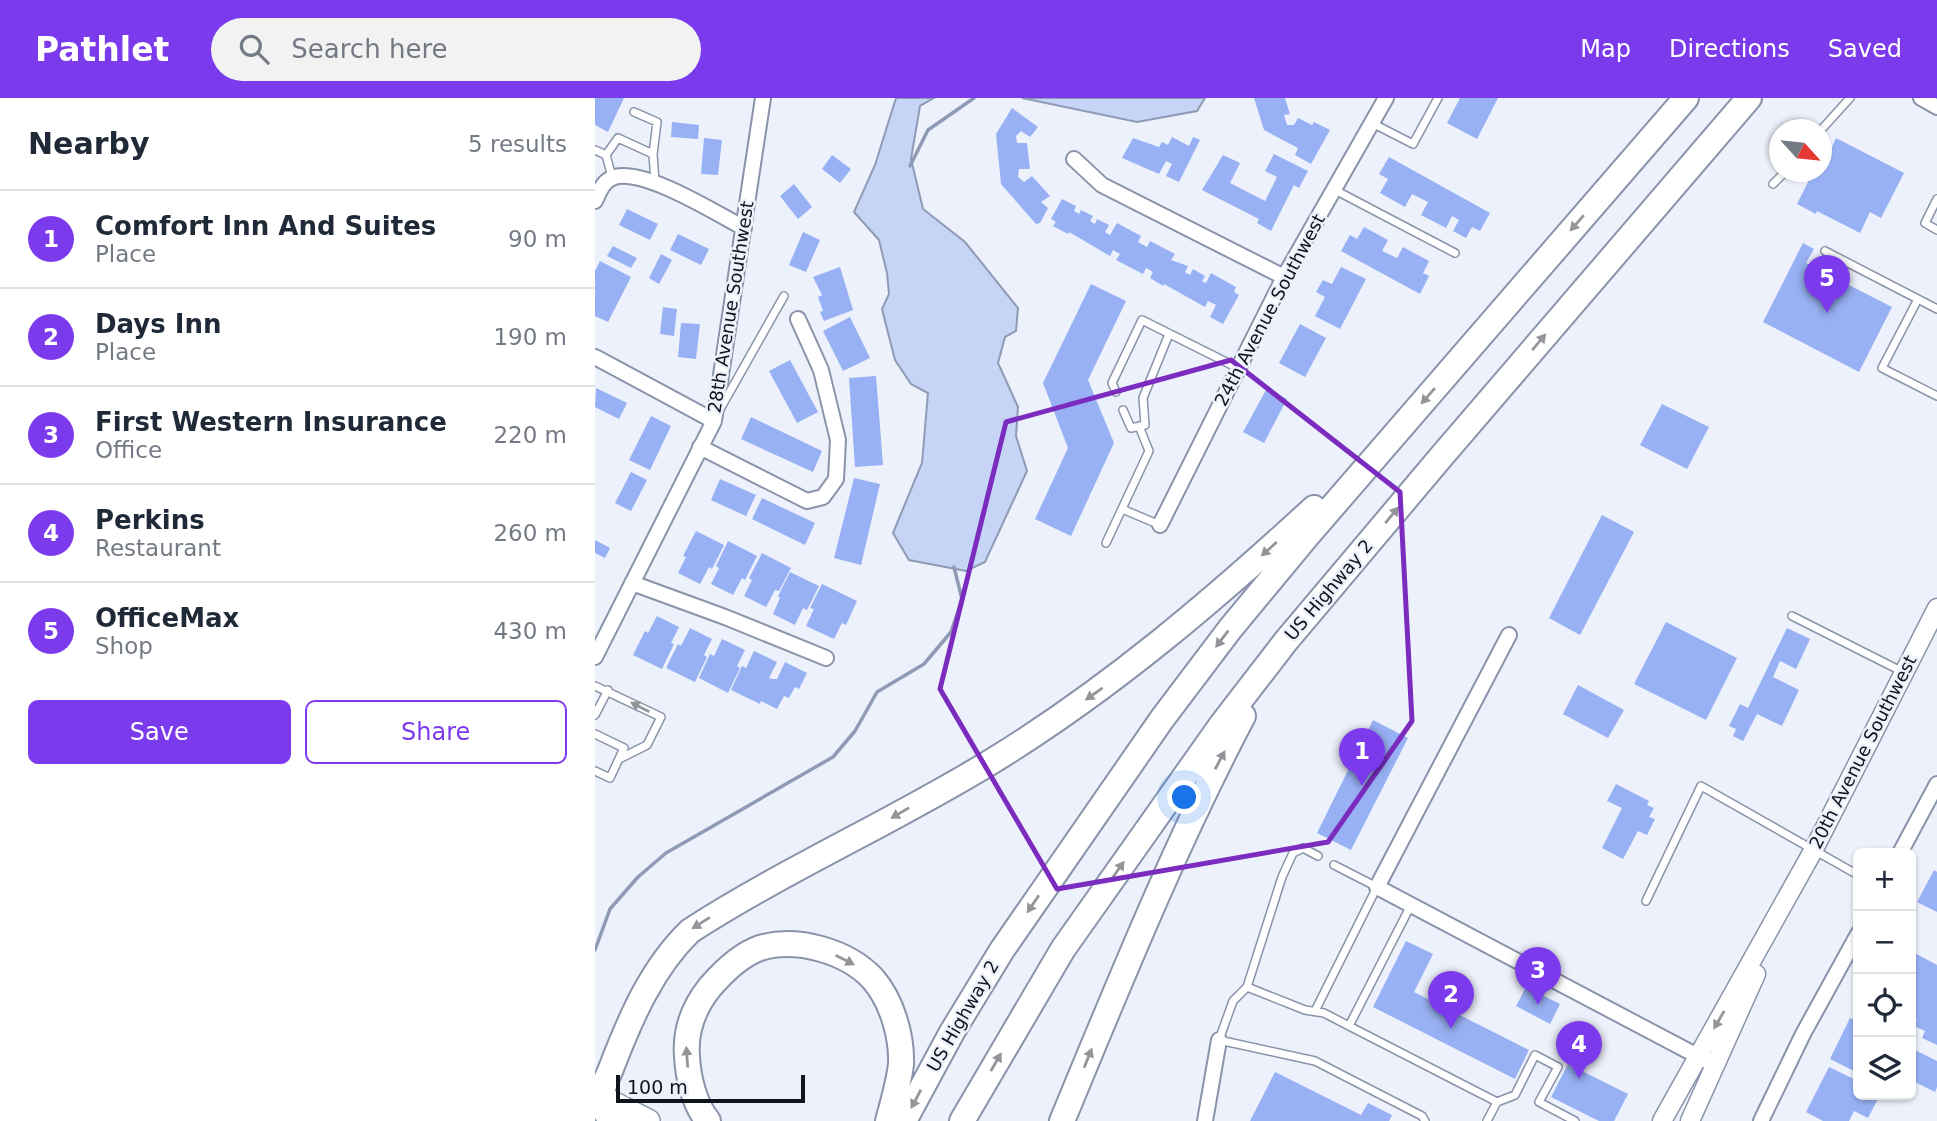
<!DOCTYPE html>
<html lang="en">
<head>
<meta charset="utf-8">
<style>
	:root { --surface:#fff; --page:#f2f2f3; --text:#1f2937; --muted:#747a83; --line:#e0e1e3; --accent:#7c3aed }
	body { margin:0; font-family:"DejaVu Sans",sans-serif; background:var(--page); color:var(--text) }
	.controls { position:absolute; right:21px; bottom:21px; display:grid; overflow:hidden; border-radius:10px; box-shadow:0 2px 5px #0004 }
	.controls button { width:63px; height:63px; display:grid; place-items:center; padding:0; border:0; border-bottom:2px solid var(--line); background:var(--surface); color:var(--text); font:35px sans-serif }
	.compass { position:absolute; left:1174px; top:21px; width:63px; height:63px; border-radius:50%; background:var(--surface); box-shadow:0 2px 5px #0004; rotate:117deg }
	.scale { position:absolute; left:21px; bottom:18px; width:189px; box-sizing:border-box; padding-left:7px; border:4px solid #10141c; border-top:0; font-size:19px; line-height:24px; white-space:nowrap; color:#10141c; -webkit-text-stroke:5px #edf1fb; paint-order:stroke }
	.you { position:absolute; left:590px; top:700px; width:24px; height:24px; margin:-18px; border:5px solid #fff; border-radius:50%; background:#1a73e8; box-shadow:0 0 0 10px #1a73e833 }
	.badge { display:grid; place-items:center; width:46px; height:46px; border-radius:50%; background:var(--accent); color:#fff; font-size:23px; font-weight:700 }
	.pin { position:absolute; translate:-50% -58px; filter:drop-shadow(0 2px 4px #0008) }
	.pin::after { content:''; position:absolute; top:37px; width:24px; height:21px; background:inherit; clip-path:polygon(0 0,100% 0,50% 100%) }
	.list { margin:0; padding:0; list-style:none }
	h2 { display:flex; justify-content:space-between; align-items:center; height:91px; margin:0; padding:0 28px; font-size:30px }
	h2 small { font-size:23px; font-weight:400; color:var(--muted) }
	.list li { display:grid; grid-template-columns:46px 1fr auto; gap:21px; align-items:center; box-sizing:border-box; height:98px; padding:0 28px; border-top:2px solid var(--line) }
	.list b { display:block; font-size:26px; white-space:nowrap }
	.list p { margin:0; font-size:23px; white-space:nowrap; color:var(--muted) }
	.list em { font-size:23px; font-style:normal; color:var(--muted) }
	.actions { display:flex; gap:14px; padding:21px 28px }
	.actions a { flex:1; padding:16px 0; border:2px solid var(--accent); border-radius:10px; text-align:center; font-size:24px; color:var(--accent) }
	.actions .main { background:var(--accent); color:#fff }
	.icon { flex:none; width:38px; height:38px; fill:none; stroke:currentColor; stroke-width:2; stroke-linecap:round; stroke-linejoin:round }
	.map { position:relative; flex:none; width:1342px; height:1023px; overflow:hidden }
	header { display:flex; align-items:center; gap:42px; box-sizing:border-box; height:98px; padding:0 35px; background:var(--accent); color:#fff }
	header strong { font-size:33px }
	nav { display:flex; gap:38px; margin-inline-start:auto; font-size:24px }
	.search { width:490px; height:63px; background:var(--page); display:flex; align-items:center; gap:18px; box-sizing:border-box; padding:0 24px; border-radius:38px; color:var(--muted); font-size:26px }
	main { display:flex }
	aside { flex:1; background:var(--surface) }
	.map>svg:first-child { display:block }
</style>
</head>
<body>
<header>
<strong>Pathlet</strong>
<div class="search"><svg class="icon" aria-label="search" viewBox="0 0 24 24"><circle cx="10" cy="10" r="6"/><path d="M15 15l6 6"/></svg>Search here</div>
<nav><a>Map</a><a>Directions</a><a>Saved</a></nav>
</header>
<main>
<aside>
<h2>Nearby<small>5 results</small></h2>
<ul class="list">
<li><span class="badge">1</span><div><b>Comfort Inn And Suites</b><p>Place</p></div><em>90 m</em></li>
<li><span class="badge">2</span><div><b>Days Inn</b><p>Place</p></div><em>190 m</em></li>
<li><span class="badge">3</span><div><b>First Western Insurance</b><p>Office</p></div><em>220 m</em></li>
<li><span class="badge">4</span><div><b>Perkins</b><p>Restaurant</p></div><em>260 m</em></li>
<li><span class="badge">5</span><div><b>OfficeMax</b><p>Shop</p></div><em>430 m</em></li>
</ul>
<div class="actions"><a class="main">Save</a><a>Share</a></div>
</aside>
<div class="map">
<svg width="1342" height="1023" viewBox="0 0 1342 1023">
	<rect width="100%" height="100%" fill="#edf1fb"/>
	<path fill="#c6d4f6" stroke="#8f9ab5" stroke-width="2" d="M301,0H339L325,8L316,61L328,111L370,144L423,210L421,233L410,239L403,265L423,309L421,338L432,373L390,464L371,473L314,462L298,435L327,365L333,295L316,286L300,262L287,211L294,196L292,175L284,142L259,114L280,67Z
		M427,0H610L602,13L542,24Z"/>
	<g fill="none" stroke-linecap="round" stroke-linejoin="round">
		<path stroke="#8f9ab5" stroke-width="3.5" d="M315,68L333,32L379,0
			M0,852L15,811L43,779L71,755L238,659L260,633L282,594L329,566L356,534L367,501L359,469"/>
	</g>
	<path fill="#98b1f4" d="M0,0H29L13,34L0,27Z
		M659,0H690L695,16L689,17L692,27H699L703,20L717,27L719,24L735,32L716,66L700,57L703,50L669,32Z
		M865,0H903L882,41L852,25Z
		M417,10L443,29L435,39L426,33L421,38L422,45H432L435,71H424L423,79L429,84L437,78L455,98L446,104L453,110L445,125L441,126L406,86L401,36Z
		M77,24L104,27L103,41L76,39Z
		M577,39L594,48L598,39L605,42L584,84L571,78L577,66L571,63L564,76L527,60L538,40L564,49L567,44L573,47Z
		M109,40L127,42L123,77L106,76Z
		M1241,40L1309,75L1286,120L1275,114L1265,135L1222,113L1221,116L1202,106L1217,76L1222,79L1226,74Z
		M679,56L713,73L704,90L699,87L676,133L662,125L664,121L607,92L628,57L645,65L635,85L670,103L682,79L670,73Z
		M237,57L256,71L245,85L227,71Z
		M794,59L895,115L885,133L877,129L871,140L858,133L864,122L857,118L851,130L826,117L833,104L817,96L810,109L785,95L793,81L784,76Z
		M199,86L217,109L203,121L185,98Z
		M467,101L481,108L479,113L484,116L486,112L498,118L495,123L500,126L502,121L514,127L510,134L515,137L522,125L546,138L543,144L552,149L555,143L580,156L576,162L593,168L590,174L595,177L598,171L610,178L607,183L611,185L616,175L641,189L639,194L644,197L628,226L615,219L621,207L613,203L610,209L569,186L568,188L555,180L558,174L551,170L548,176L521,162L525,156L518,152L515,158L474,134L473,136L458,128L461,124L456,121Z
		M32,111L63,126L55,142L24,127Z
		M769,129L793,142L787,153L802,160L808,149L834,163L828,175L834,178L825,196L746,153L755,137L762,141Z
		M208,134L225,142L211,174L194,167Z
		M83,136L114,151L106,167L75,152Z
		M1208,145L1219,151L1211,165L1297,209L1264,274L1168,224Z
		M18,148L42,160L36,170L12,158Z
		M66,156L77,162L64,186L54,180Z
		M5,163L36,179L13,224L0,218V173Z
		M245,169L258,212L229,223L225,214L228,213L223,199L227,197L218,179Z
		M746,169L771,181L745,231L720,218L730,199L721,194L728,182L737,186Z
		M496,186L531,203L493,282L519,345L476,438L440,421L473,350L448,285Z
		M68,209L82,211L79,238L65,236Z
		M255,219L275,260L248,273L228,233Z
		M86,225L105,226L101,261L83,259Z
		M705,226L731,240L710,279L684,265Z
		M195,262L223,314L202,325L174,273Z
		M281,278L288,367L260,369L254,280Z
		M1,290L32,305L24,321L0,309Z
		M672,290L692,301L669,345L648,334Z
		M1067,306L1114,329L1092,371L1045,347Z
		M56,318L76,328L55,372L34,362Z
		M156,319L227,353L218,374L146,341Z
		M36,374L52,382L36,413L20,405Z
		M259,380L285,386L266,467L239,460Z
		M125,381L161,397L151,418L116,402Z
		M167,400L220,425L210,447L157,421Z
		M1007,417L1039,434L985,537L954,520Z
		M101,433L129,447L117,471L114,469L105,486L83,475L91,459L88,458Z
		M0,442L15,450L10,460L0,455Z
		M133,443L162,458L150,482L147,480L138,497L116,486L124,470L121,468Z
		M167,455L196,470L184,493L180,492L171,509L149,498L157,482L154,480Z
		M195,474L224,488L212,512L208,510L200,527L178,516L185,500L183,498Z
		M227,486L262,503L251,527L247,525L239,541L211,528L219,511L215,510Z
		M62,518L84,529L76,545L79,546L67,571L38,557L50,533L53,535Z
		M1071,524L1142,560L1111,622L1039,586Z
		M95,530L117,541L109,557L112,559L100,584L71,570L83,546L86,548Z
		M1192,530L1215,541L1201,571L1185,563L1178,579L1204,592L1187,628L1162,616L1148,643L1138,638L1141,631L1134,628L1145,606L1153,610Z
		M127,541L150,552L142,568L145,570L133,595L104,580L115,556L119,558Z
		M159,553L182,564L174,580L177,581H182L190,564L212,575L204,591L200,589L194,600L189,598L182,611L166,603L165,606L136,592L147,568L151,570Z
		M983,587L1029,612L1013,640L968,616Z
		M778,622L813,640L756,752L722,735Z
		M1021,686L1054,703L1052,707L1059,710L1054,719L1060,721L1052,737L1043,733L1028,761L1007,750L1027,710L1012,703Z
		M1339,772L1342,774V814L1322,804Z
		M811,843L838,856L819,894L934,952L920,981L778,909Z
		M1316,853L1342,867V947L1327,940L1330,933L1319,928L1322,922L1316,919Z
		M931,889L965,906L955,926L921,908Z
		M1255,920L1263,924V975L1235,961Z
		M1316,950L1342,963V989L1340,994L1316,982Z
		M973,966L1033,996L1019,1023H1004L956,999Z
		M1234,969L1263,983V997H1285L1273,1020L1259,1013L1254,1023H1228L1211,1014Z
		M680,974L766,1017L773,1005L797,1017L794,1023H655Z"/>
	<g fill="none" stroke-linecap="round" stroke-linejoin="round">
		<defs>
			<path id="service" d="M39,14L62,24L58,56
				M777,25L818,46L843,0
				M1226,32L1255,0
				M0,52L11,57L17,79
				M11,57L23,40L58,56L60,84
				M1178,86L1190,74
				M740,92L860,155
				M1342,101L1330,125L1342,132
				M1230,153L1342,211
				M1323,201L1287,270L1342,298
				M521,294L517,285L547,222L643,270
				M528,312L536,330L550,327L548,300L574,236
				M124,313L189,198
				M527,411L565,427
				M511,445L554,353L544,328
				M1197,518L1308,574
				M0,588L66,619L52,647L24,661
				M0,617L13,592
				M0,636L29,650L15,680L0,673
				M723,758L708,750L698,755L687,779L652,889L638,903L624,942L720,963L827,1018L830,1023
				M1051,803L1106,688L1263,777
				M816,807L754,928L902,1004L892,1023
				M652,889L710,912L729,915L754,928
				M720,913L782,789L739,767
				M902,1004L920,997L940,957L963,969L944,1004L980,1023"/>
			<path id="minor" d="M1326,0L1342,9
				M479,61L507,87L689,179
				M0,103C4,95 7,85 15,81C42,65 122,116 149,130
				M0,259L119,323
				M105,349L212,403L228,399L241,381L243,342L226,272L203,221
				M565,427L689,179L791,0
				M37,485L130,519L231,560
				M914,537L782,789L1112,963
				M0,559L119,323L168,0
				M1305,755L1342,686
				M610,1023L624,942
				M1166,1023L1208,936L1263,836"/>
			<path id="tertiary" d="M1067,1023L1218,753L1342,510
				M1095,1023L1161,876"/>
			<path id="trunk" d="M0,996L53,1023"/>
			<path id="motorway" d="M17,1023C12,1017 6,1007 6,999C6,990 14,977 17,968C36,919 57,870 95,833C193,770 300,723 399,662C516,590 619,502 719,410
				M113,1023C99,1006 93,979 92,958C90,933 99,909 115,889C128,874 145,857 165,850C202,839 252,853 278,881C297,903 307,938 306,966C304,985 298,1004 293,1023
				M309,1023L357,934L407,852L567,621L635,531L712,438L1091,0
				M367,1023L468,851L627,626L691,543L846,359L1154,0
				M467,1023C524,886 579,749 648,618"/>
		</defs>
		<use href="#service" stroke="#8993a9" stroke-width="10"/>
		<use href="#minor" stroke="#8993a9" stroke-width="18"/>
		<use href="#tertiary" stroke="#8993a9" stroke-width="21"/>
		<use href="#trunk" stroke="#8993a9" stroke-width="26"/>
		<use href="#motorway" stroke="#8993a9" stroke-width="28"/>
		<use href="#service" stroke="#fff" stroke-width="7"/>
		<use href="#minor" stroke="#fff" stroke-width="14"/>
		<use href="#tertiary" stroke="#fff" stroke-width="18"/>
		<use href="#trunk" stroke="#fff" stroke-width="23"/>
		<use href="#motorway" stroke="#fff" stroke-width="24"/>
	</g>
	<defs><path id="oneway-solid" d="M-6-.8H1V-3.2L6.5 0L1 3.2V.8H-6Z" transform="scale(1.75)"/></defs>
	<g fill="#939599">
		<use href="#oneway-solid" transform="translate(982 125) rotate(131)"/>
		<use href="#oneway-solid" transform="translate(944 244) rotate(-50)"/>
		<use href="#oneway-solid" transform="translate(833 298) rotate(131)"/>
		<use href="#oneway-solid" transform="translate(797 417) rotate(-50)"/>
		<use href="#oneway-solid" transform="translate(674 451) rotate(138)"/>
		<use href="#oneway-solid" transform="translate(627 541) rotate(127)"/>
		<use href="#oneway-solid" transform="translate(499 596) rotate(145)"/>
		<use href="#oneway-solid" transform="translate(45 609) rotate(-153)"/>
		<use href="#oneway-solid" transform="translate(625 662) rotate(-62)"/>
		<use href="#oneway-solid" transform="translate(305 715) rotate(150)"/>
		<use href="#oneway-solid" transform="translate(523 772) rotate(-55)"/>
		<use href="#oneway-solid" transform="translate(438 806) rotate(124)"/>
		<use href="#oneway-solid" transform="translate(106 825) rotate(148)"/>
		<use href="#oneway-solid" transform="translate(250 862) rotate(27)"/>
		<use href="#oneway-solid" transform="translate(1124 922) rotate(120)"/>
		<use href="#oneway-solid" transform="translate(92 959) rotate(-94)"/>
		<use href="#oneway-solid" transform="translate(493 960) rotate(-68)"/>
		<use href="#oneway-solid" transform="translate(401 964) rotate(-60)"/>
		<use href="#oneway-solid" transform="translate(321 1001) rotate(118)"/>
	</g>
	<path fill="none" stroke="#7b2cbf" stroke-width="5" stroke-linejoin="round" d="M636,262L805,394L817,623L733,744L462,791L345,591L411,324Z"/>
	<g text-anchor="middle" stroke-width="5" stroke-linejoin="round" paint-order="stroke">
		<g font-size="18" fill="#10141c" stroke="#edf1fb">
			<text transform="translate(136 209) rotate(-81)" y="6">28th Avenue Southwest</text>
			<text transform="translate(675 212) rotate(-62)" y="6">24th Avenue Southwest</text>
			<text transform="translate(734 492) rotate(-50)" y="6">US Highway 2</text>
			<text transform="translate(1268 654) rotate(-63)" y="6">20th Avenue Southwest</text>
			<text transform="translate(368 918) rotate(-60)" y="6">US Highway 2</text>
		</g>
	</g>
</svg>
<div class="controls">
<button>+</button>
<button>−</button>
<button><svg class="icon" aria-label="locate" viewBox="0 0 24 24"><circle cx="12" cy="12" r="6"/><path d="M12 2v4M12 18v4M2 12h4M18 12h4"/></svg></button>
<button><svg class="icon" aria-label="layers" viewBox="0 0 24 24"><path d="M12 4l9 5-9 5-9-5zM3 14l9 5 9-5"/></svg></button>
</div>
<svg class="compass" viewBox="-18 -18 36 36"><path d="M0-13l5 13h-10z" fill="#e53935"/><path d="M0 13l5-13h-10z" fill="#747a83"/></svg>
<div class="scale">100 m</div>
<div class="you"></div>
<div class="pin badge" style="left:767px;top:688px">1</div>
<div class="pin badge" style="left:856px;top:931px">2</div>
<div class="pin badge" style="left:943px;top:907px">3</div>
<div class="pin badge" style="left:984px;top:981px">4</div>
<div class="pin badge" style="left:1232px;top:215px">5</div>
</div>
</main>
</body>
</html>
